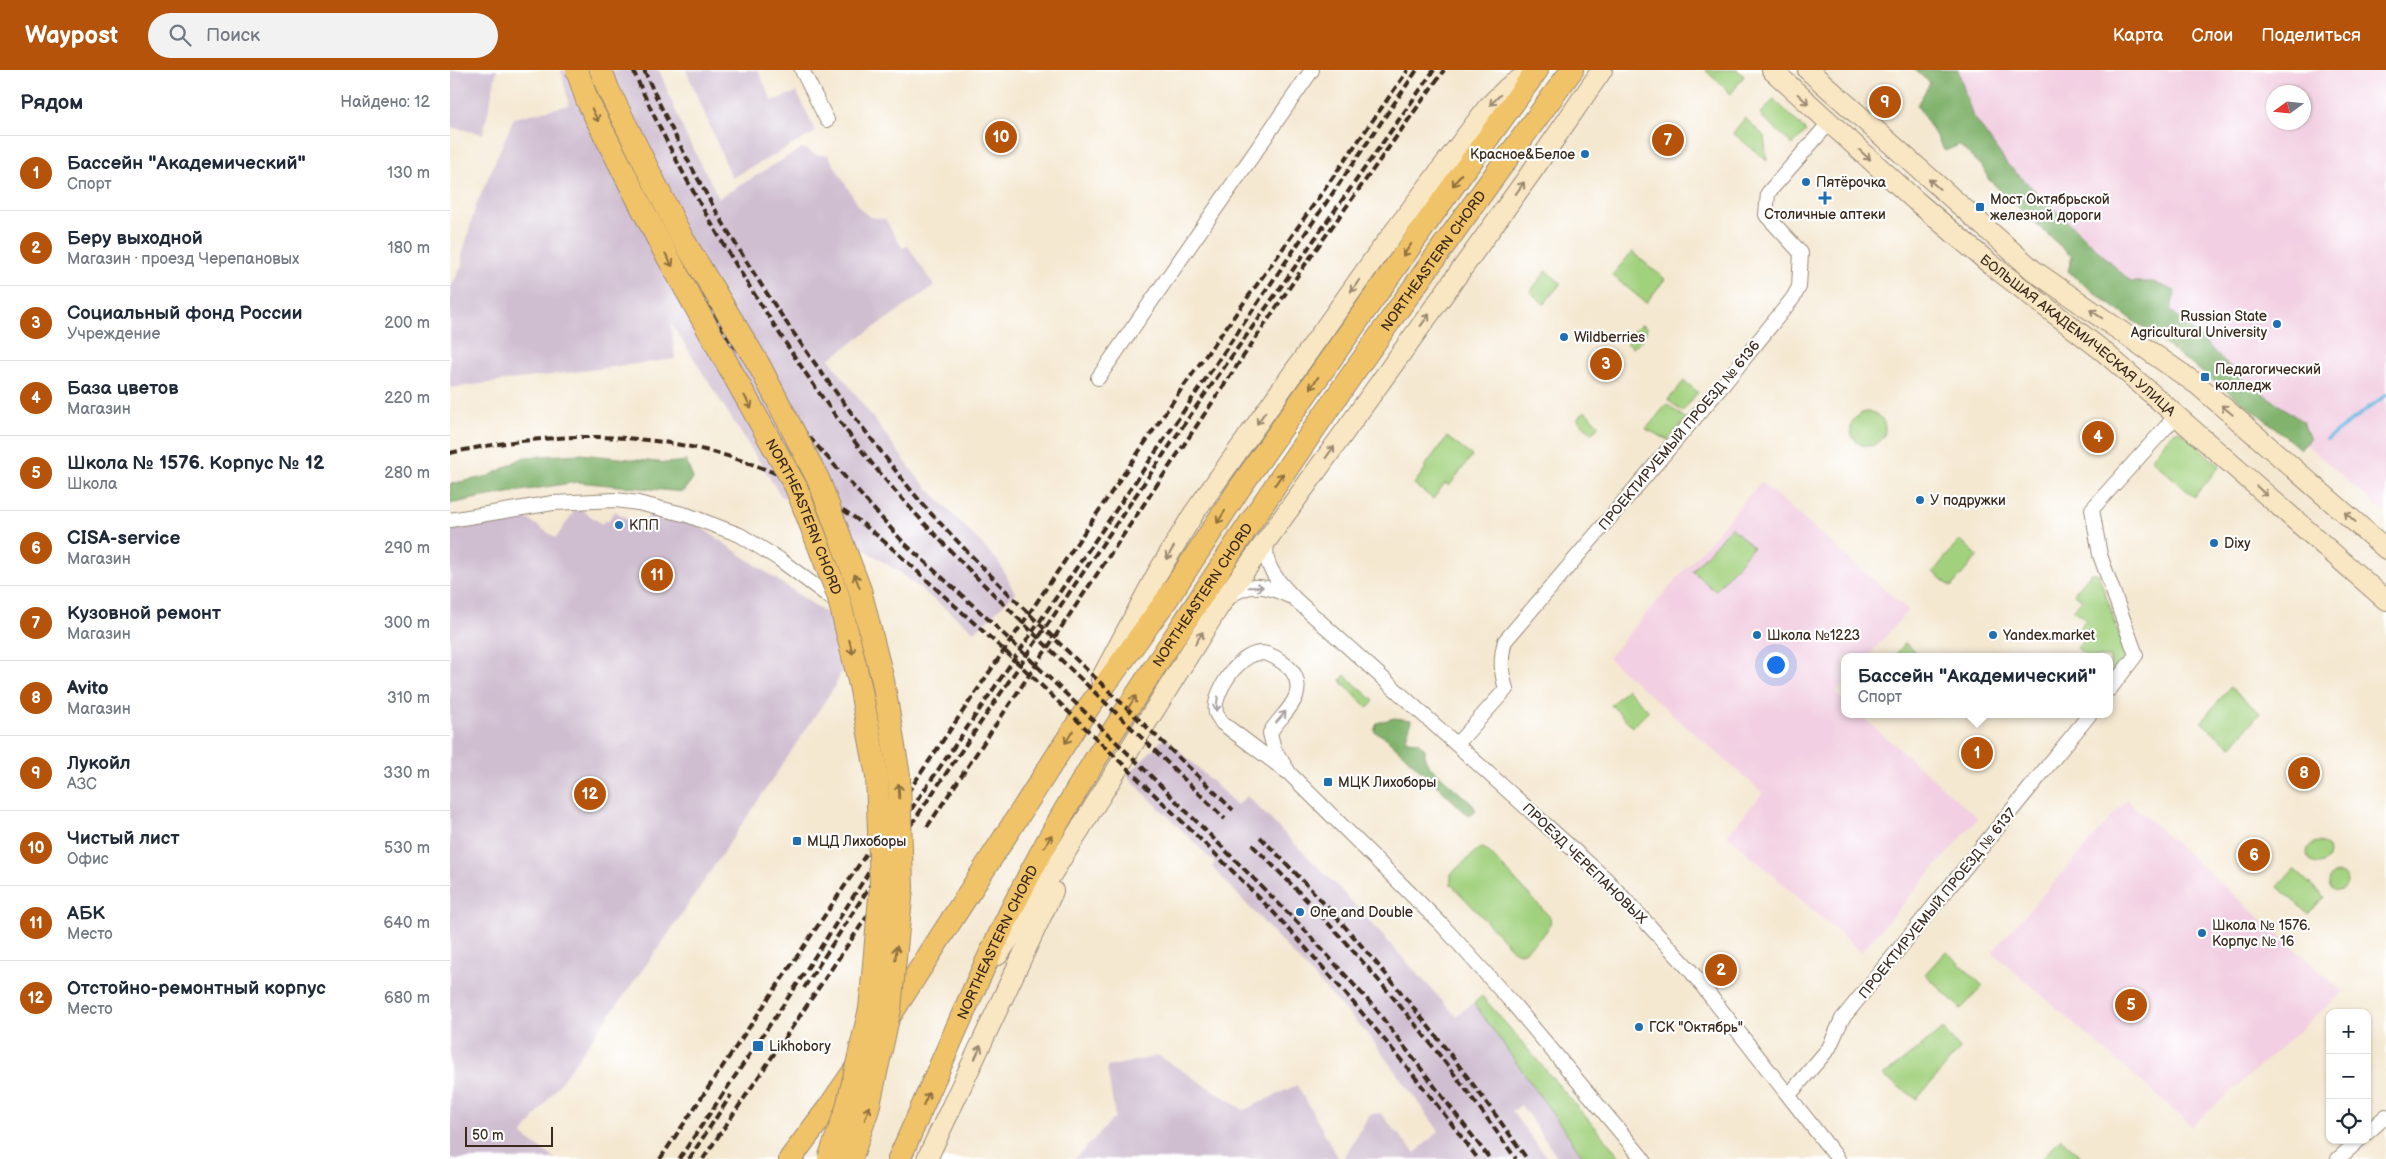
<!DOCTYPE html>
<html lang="ru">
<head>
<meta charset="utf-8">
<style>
	:root { --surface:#fff; --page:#f2f2f3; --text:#1f2937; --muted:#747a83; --line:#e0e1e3; --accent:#b45309 }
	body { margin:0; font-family:"Balsamiq Sans",sans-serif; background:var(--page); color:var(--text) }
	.controls { position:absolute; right:15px; bottom:15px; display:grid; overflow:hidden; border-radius:10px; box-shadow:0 1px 4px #0004 }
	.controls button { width:45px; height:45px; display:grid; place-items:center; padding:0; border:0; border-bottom:1px solid var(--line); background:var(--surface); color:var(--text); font:25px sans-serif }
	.compass { position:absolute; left:1816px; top:15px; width:45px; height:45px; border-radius:50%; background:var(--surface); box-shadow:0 1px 4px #0004; rotate:255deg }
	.scale { position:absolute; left:15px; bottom:12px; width:88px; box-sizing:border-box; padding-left:5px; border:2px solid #3b2a1e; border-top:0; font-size:14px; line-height:18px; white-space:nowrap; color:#3b2a1e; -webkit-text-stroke:4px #fff; paint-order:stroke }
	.you { position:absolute; left:1325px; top:594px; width:18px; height:18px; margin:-12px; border:4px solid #fff; border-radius:50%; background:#1a73e8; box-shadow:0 0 0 8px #1a73e833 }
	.badge { display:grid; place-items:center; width:32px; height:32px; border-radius:50%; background:var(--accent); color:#fff; font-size:16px; font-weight:700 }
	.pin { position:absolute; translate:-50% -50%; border:2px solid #fff; box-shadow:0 1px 5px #0006 }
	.popup { position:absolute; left:1391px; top:583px; width:272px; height:65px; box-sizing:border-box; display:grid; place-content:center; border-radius:10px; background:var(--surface); filter:drop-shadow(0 1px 4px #0005); font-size:16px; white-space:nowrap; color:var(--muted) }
	.popup b { font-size:19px; color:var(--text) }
	.popup::after { content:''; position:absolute; left:50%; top:100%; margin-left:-10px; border:10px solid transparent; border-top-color:var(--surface) }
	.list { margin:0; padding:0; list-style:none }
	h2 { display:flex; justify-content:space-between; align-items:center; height:65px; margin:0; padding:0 20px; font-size:21px }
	h2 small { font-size:16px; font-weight:400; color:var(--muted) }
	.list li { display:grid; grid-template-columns:32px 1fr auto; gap:15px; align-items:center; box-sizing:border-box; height:75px; padding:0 20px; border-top:1px solid var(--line) }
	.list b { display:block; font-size:19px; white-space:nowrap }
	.list p { margin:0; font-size:16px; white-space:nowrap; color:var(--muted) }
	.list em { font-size:16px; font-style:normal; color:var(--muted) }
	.icon { flex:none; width:28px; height:28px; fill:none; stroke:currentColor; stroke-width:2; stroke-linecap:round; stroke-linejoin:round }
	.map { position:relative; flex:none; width:1936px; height:1089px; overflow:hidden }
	header { display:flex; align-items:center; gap:30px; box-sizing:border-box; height:70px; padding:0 25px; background:var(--accent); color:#fff }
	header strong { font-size:24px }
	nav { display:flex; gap:28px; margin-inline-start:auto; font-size:18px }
	.search { width:350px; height:45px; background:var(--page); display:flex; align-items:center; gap:12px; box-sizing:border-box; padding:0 18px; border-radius:28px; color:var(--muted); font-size:19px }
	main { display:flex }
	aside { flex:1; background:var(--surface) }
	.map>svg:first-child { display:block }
</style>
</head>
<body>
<header>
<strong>Waypost</strong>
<div class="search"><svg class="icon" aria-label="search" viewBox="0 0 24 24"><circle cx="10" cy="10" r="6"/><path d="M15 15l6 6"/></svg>Поиск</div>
<nav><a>Карта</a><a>Слои</a><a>Поделиться</a></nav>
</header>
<main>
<aside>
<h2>Рядом<small>Найдено: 12</small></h2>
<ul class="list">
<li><span class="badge">1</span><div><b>Бассейн &quot;Академический&quot;</b><p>Спорт</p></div><em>130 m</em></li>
<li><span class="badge">2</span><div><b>Беру выходной</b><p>Магазин · проезд Черепановых</p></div><em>180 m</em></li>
<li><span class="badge">3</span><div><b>Социальный фонд России</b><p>Учреждение</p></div><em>200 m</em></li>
<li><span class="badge">4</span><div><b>База цветов</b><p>Магазин</p></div><em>220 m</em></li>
<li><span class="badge">5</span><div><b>Школа № 1576. Корпус № 12</b><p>Школа</p></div><em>280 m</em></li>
<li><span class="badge">6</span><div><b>CISA-service</b><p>Магазин</p></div><em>290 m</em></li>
<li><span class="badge">7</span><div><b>Кузовной ремонт</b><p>Магазин</p></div><em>300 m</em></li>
<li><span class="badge">8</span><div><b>Avito</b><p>Магазин</p></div><em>310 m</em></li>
<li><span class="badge">9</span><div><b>Лукойл</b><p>АЗС</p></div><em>330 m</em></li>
<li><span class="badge">10</span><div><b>Чистый лист</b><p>Офис</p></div><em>530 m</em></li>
<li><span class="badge">11</span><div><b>АБК</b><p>Место</p></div><em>640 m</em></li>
<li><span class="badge">12</span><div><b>Отстойно-ремонтный корпус</b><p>Место</p></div><em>680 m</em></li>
</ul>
</aside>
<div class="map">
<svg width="1936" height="1089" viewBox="0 0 1936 1089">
	<rect width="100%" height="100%" fill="#fff"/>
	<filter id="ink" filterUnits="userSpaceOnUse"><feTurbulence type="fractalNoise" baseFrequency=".02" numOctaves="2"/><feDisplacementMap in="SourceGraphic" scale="10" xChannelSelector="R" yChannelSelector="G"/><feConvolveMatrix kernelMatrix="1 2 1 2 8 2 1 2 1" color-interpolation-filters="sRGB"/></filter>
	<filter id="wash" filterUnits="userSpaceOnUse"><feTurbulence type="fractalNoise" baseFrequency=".0096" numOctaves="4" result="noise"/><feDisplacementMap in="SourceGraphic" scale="20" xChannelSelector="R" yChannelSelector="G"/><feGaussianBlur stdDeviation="1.12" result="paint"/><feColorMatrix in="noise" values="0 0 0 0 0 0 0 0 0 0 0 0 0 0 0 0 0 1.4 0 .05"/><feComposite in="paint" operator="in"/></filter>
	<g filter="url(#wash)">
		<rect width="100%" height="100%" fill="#f4e8d1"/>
		<path fill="#f2cfe2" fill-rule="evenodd" d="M1474,0H1936V444L1581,134ZM1824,22H1854V52H1824Z
			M1311,412L1458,540L1418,587H1394V613L1386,624L1394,631V644H1409L1528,748L1411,882L1277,765L1313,723L1158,588Z
			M1677,730L1893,922L1742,1056L1542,882Z"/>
		<path fill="#cfbdd0" d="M0,0H47L33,64L0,57Z
			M111,0H209L236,66L269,128L352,78L368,85H378L411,140L420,147L435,149L452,178L458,176L484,216L379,289L467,407L548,491L565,523L525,562L449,502L331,426L221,253L225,289L0,318V219L12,196V186L25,138L64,48L119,35Z
			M236,0H308L322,31L347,22L366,62L282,108Z
			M127,437L152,454L155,450L157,452L165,441L191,458L203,440L246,454L380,546L389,557L398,587L385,616L215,869L72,1065L105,1089H0V455L70,444L106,468Z
			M715,667L787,735L797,726L889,818L1006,946L1024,933L1135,1089H1109L1071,1035L1062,1042L1098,1089H893L920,1044L930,1043L965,1083L989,1061L920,967L762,797L765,793L677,706Z
			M709,986L794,1040L847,1015L889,1089H625L665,1047L657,997Z"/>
		<path fill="#a2d17e" stroke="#6e7e4e" d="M1255,0H1287L1294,6L1281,24Z
			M1324,29L1356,61L1343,75L1310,45Z
			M1295,48L1314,66L1317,91L1283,63Z
			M1182,182L1215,209L1196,233L1162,205Z
			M1096,201L1111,213L1094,234L1080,222Z
			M1192,255L1197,258C1195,267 1190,274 1182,277L1177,273C1179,264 1184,258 1192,255Z
			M1234,311L1248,322L1232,342L1218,330Z
			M1217,334L1236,349L1218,370L1196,359Z
			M1135,341L1149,355L1142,363L1127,349Z
			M1401 359a17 17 0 1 1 34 0a17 17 0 1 1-34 0Z
			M1729,360L1770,396L1744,427L1701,389L1722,363Z
			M997,367L1022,386L999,416L995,413L983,429L964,414L976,398L974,397Z
			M1281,457L1303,477L1265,521L1242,501Z
			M1510,470L1528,486L1501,517L1483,502Z
			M1641,503H1648L1676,584V592L1660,612V587H1637L1627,578L1637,566L1629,558L1636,550L1623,539L1632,530L1624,523Z
			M1455,573L1471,587H1444Z
			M895,605L924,631L918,638L892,613L891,609Z
			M1780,617L1810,643L1781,677L1751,652Z
			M1177,619L1199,641L1183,657L1161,635Z
			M1857 783a11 11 0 1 1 22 0a11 11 0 1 1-22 0Z
			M1032,778L1037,780L1100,847C1104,860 1082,874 1074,882L1069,883L1064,881L1001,814V804L1027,780Z
			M1844,799L1874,827L1858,844L1828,817Z
			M1879 812a9 9 0 1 1 18 0a9 9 0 1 1-18 0Z
			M1496,881L1533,916L1511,939L1475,904Z
			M1032,926L1172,1089H1135L1024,933Z
			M1493,959L1510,979L1467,1029L1433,1006Z
			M1611,1068L1633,1089H1591Z"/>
		<path fill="#81b36d" stroke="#5e6e46" d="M1465,0H1508L1522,44L1557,94L1681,212H1703L1725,221L1721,240L1792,308L1853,352L1860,370L1850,379L1817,351L1713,273C1704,262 1694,258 1682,250C1660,234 1638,219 1618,201L1622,187L1539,110L1532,96L1509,75L1495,81L1467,35L1480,13Z
			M131,384L217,393L236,391L243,408L233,422L127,412L33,427L0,434V414L39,406L74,387Z
			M944,648L961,650C961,659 956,663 956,671L968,672L975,679V688L979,696L1023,735L1026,741L1023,744L1018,745L936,668L924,661L927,653Z"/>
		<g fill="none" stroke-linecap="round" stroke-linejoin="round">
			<path stroke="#65b8e1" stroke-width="4" d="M1877,369L1936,325"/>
		</g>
	</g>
	<g filter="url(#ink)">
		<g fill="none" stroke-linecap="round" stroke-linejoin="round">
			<defs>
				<path id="street" d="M352,0L377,50
					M648,308L862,0
					M0,450L103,433L166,430L188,433L237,445L290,465L329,489L389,534
					M818,470C810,495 830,513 846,530L1157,810L1240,900L1388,1089
					M778,528C797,512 817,515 839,526
					M1660,619L1686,585L1650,485L1642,439L1727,345
					M1007,674L1056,619C1051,602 1050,589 1055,571L1273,315L1343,228L1349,217L1351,183L1316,145L1318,123L1379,53
					M840,704L824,679L820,663C827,650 841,640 846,626C850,615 846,603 837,596C829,589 820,583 810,583C789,584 762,623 766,643C767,646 770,649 772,653L840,704L992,855L1065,936L1193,1089
					M1339,1025L1379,978L1392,949L1640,644
					M1917,1063L1936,1046
					M1888,1089L1909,1070"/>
				<g id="secondary">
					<path id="s1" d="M1322,0L1466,131L1539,193L1653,281L1936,530"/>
					<path d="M1358,0L1583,200L1748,315L1936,479"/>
					<path d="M651,609L707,504L744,443L926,186L1037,38L1057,18L1083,0"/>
					<path d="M548,885L598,810L770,535L1083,100L1152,0"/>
					<path d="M477,1089L603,821"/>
				</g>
				<g id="primary">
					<path d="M436,952L633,645L717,529L791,416L985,141L1087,0"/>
					<path d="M340,1089L379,1037L406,998"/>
					<path id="s2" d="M449,1089C493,992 533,891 584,796C632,705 690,619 747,533C866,351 993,175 1122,0"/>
				</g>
			</defs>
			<use href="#street" stroke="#988978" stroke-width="16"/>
			<use href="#secondary" stroke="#988978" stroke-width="22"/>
			<use href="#primary" stroke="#988978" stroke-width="24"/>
			<use href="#street" stroke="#fff" stroke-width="14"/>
			<use href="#secondary" stroke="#f9e7c3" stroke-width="20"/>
			<use href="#primary" stroke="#f1c369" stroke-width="22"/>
			<path stroke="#3b2a1e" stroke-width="4" stroke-dasharray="8 4" stroke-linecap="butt" d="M136,0L176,95L224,182L273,261L318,321L454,473L538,549L689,694L850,855L924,937L1040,1089
				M183,0C219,82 262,158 310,233C348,293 387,352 433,407C486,469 545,526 605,584C661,638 718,693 775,749
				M194,0C252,131 329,249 416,362C441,394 464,427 492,455C585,554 686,645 783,740
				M0,383C142,352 283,362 405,448C432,468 456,491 481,514C518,548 556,581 592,616C670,692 750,767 826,845C897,923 965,1004 1028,1089
				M437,753L728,324L829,184L958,0
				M477,757L852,199L994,0
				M447,760L967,0
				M454,765L746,337L984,0
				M810,767C909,865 997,975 1077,1089
				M802,775C901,871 987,976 1066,1089
				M354,918L433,796
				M210,1089L417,783
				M229,1089L346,916L426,791
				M239,1089L281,1025
				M253,1089L445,805"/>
			<defs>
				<g id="primary-bridge">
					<path id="s3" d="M127,0L137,30L211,175L346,417L388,525L410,615L427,706L431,816L420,939L397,1038L379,1089"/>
					<path d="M151,0L158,19L231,166L309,295L369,411L410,520L433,611L449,706L452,818L440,939L418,1039L401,1089"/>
				</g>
			</defs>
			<use href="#primary-bridge" stroke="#988978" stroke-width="24" stroke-linecap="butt"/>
			<use href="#primary-bridge" stroke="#f1c369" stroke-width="22"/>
		</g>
		<defs><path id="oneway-shaft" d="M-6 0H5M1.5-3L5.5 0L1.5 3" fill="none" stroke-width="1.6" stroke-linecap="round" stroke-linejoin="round" transform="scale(1.25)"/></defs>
		<g stroke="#9a8870">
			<use href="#oneway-shaft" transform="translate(1353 29) rotate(43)"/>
			<use href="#oneway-shaft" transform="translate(1045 30) rotate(135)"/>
			<use href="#oneway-shaft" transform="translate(1415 85) rotate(42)"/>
			<use href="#oneway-shaft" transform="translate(1484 114) rotate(-138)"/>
			<use href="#oneway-shaft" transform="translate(1070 118) rotate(-54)"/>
			<use href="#oneway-shaft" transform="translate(905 216) rotate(125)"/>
			<use href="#oneway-shaft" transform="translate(1646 244) rotate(-145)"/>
			<use href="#oneway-shaft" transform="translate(975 250) rotate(-54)"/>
			<use href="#oneway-shaft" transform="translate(1777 340) rotate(-140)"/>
			<use href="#oneway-shaft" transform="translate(811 348) rotate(125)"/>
			<use href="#oneway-shaft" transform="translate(880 382) rotate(-54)"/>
			<use href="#oneway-shaft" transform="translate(1812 421) rotate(42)"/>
			<use href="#oneway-shaft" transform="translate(1900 447) rotate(-138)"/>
			<use href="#oneway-shaft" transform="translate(720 483) rotate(121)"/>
			<use href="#oneway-shaft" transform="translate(749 568) rotate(-58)"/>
			<use href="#oneway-shaft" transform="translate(528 982) rotate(-66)"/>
		</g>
		<g stroke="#8d6f40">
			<use href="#oneway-shaft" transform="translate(145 45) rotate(63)"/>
			<use href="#oneway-shaft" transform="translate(1007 110) rotate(126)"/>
			<use href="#oneway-shaft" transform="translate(957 180) rotate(125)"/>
			<use href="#oneway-shaft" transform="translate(219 190) rotate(61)"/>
			<use href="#oneway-shaft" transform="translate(864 313) rotate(125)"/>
			<use href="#oneway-shaft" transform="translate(298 332) rotate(61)"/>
			<use href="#oneway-shaft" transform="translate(829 409) rotate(-55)"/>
			<use href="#oneway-shaft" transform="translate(771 447) rotate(123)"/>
			<use href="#oneway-shaft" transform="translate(407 511) rotate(-111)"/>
			<use href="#oneway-shaft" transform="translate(401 577) rotate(76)"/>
			<use href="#oneway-shaft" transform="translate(682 632) rotate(-57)"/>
			<use href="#oneway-shaft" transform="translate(619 667) rotate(122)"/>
			<use href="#oneway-shaft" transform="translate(449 721) rotate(-92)"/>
			<use href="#oneway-shaft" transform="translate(598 771) rotate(-60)"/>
			<use href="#oneway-shaft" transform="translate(446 883) rotate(-84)"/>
			<use href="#oneway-shaft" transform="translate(476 1029) rotate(-65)"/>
			<use href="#oneway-shaft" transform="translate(417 1043) rotate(-72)"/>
		</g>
		<g stroke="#a79f9a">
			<use href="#oneway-shaft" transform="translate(806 517) rotate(-1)"/>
			<use href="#oneway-shaft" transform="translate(767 634) rotate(96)"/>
			<use href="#oneway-shaft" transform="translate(831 647) rotate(-49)"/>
		</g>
	</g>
	<g fill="#1f6fb2" stroke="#fff" stroke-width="2">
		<circle cx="1135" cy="84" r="5"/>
		<circle cx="1356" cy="112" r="5"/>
		<path d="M1372.5 120.5h5v5h5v5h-5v5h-5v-5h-5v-5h5z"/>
		<rect x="1525" y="132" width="10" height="10" rx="2.5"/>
		<circle cx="1827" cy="254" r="5"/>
		<circle cx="1114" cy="267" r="5"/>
		<rect x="1750" y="302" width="10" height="10" rx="2.5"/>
		<circle cx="1470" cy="430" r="5"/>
		<circle cx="169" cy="455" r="5"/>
		<circle cx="1764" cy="473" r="5"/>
		<circle cx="1307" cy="565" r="5"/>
		<circle cx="1543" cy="565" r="5"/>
		<rect x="873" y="707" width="10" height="10" rx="2.5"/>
		<rect x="342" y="766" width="10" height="10" rx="2.5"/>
		<circle cx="850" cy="842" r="5"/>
		<circle cx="1752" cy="863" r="5"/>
		<circle cx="1189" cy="957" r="5"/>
		<rect x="302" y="970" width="12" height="12" rx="2.5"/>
	</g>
	<g text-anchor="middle" stroke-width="4.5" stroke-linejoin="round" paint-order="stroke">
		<g font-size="14" fill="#3b2a1e" stroke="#fff" text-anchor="start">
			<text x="1125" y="89" text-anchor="end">Красное&amp;Белое</text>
			<text x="1366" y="117">Пятёрочка</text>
			<text x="1540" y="134">Мост Октябрьской<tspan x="1540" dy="16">железной дороги</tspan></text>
			<text x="1375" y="149" text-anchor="middle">Столичные аптеки</text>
			<text x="1817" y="251" text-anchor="end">Russian State<tspan x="1817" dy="16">Agricultural University</tspan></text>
			<text x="1124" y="272">Wildberries</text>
			<text x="1765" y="304">Педагогический<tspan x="1765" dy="16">колледж</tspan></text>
			<text x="1480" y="435">У подружки</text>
			<text x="179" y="460">КПП</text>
			<text x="1774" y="478">Dixy</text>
			<text x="1317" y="570">Школа №1223</text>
			<text x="1553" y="570">Yandex.market</text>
			<text x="888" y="717">МЦК Лихоборы</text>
			<text x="357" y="776">МЦД Лихоборы</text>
			<text x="860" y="847">One and Double</text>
			<text x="1762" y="860">Школа № 1576.<tspan x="1762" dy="16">Корпус № 16</tspan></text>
			<text x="1199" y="962">ГСК "Октябрь"</text>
			<text x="319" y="981">Likhobory</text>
		</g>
		<g font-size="14" fill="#3b2a1e" stroke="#fff">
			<text dy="5" stroke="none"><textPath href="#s2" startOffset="1048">NORTHEASTERN CHORD</textPath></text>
			<text dy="5" stroke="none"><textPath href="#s1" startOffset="405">БОЛЬШАЯ АКАДЕМИЧЕСКАЯ УЛИЦА</textPath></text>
			<text transform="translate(1229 365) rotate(-50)" y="5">ПРОЕКТИРУЕМЫЙ ПРОЕЗД № 6136</text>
			<text dy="5" stroke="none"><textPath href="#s3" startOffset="502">NORTHEASTERN CHORD</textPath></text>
			<text dy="5" stroke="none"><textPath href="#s2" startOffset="642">NORTHEASTERN CHORD</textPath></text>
			<text transform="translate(1135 793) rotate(44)" y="5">ПРОЕЗД ЧЕРЕПАНОВЫХ</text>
			<text transform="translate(1487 833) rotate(-51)" y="5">ПРОЕКТИРУЕМЫЙ ПРОЕЗД № 6137</text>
			<text dy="5" stroke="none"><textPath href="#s2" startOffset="238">NORTHEASTERN CHORD</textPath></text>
		</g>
	</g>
</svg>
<div class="controls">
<button>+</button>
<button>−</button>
<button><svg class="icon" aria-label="locate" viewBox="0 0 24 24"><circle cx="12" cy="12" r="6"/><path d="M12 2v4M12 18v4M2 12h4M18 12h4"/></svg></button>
</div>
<svg class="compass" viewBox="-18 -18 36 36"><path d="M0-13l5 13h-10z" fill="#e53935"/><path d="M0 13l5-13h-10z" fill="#747a83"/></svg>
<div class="scale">50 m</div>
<div class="you"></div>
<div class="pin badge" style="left:1527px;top:683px">1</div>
<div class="popup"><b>Бассейн &quot;Академический&quot;</b>Спорт</div>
<div class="pin badge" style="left:1271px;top:900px">2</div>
<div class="pin badge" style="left:1156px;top:294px">3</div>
<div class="pin badge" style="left:1648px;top:367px">4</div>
<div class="pin badge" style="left:1681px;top:935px">5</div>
<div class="pin badge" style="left:1804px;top:785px">6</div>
<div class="pin badge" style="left:1218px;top:70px">7</div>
<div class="pin badge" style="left:1854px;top:703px">8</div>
<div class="pin badge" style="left:1435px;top:32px">9</div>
<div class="pin badge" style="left:551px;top:67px">10</div>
<div class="pin badge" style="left:207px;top:505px">11</div>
<div class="pin badge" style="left:140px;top:724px">12</div>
</div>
</main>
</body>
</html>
